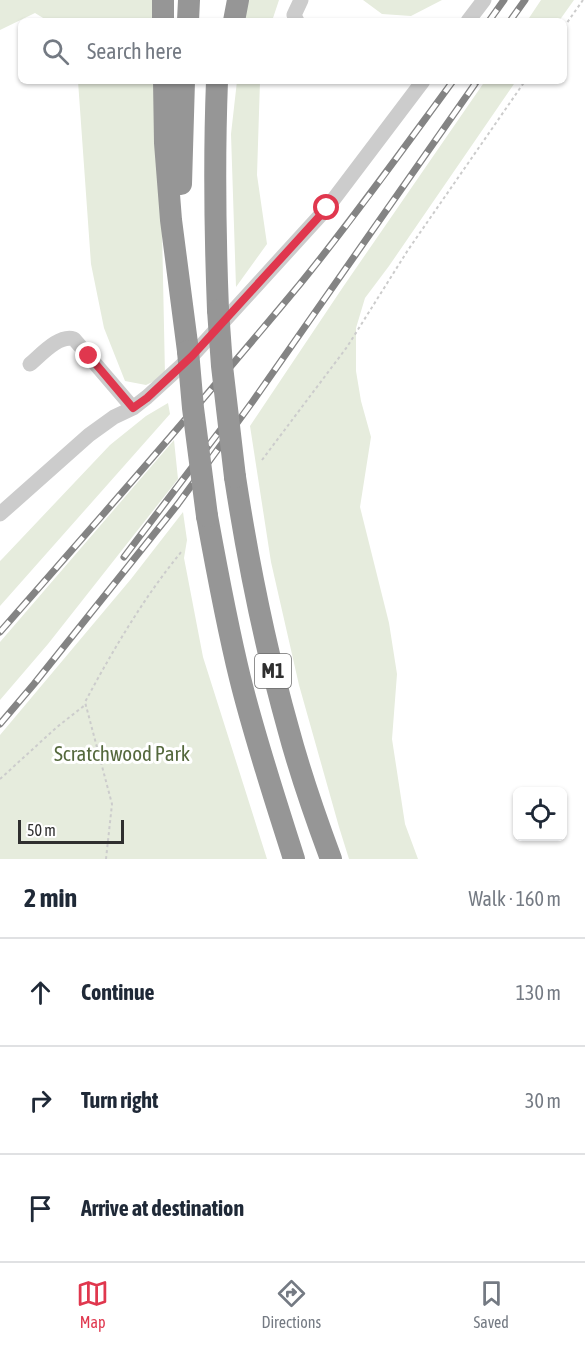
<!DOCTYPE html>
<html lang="en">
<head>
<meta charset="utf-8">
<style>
	:root { --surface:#fff; --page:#f2f2f3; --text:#1f2937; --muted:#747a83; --line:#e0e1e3; --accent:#e0374e }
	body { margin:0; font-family:"Asap Condensed",sans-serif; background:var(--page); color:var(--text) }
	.controls { position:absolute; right:18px; bottom:18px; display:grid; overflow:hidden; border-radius:9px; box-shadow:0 2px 4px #0004 }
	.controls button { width:54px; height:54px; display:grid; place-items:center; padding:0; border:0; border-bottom:2px solid var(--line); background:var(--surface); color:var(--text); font:30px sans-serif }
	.scale { position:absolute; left:18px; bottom:15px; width:106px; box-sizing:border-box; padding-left:6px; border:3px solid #2f2f2f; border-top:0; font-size:16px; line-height:21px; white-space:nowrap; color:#2f2f2f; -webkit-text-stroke:4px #fff; paint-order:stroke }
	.stop { position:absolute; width:18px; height:18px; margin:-14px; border:4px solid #e0374e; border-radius:50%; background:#fff }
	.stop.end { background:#e0374e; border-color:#fff; box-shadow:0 2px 6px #0008 }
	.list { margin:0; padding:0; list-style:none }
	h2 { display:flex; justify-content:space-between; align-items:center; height:78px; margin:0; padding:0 24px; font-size:26px }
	h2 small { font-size:20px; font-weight:400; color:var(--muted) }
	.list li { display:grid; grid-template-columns:39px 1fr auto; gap:18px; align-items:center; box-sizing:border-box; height:108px; padding:0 24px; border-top:2px solid var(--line) }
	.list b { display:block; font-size:22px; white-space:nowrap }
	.list em { font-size:20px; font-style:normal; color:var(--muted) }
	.icon { flex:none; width:33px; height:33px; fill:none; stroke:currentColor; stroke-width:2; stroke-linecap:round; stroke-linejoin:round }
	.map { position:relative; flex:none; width:585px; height:859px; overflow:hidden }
	.search { position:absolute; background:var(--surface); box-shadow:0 2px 4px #0004; left:18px; right:18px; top:18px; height:66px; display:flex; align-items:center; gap:15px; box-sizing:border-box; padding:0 21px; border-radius:9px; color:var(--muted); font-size:22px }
	.sheet { height:402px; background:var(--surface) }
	nav { display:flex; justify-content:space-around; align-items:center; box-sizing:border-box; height:84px; border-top:2px solid var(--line); background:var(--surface); font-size:16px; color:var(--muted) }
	nav a { display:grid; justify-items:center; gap:3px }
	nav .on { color:var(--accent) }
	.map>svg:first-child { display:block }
</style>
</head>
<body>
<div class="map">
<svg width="585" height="859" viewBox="0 0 585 859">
	<rect width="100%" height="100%" fill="#fff"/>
	<path fill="#e6ecdd" d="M0,0H159V21H48L35,13L0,30Z
		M248,0H279L272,21H244Z
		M363,0H442L411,16L382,14Z
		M541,0H574L559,21H527Z
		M78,81H159L165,376L146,385L125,381L104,328L91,264Z
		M237,81H260L257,175L267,244L236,287L231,134Z
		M485,81H516L389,266L365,298L356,328V371L361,401L371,437L360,507L389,623L397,674L392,739L405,824L418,859H349L339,827L299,685L271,562L250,426L343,287Z
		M168,403L170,414L0,606V561L3,558L110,445L146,416Z
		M174,440L178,479L48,644L0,700V642Z
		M183,512L187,540L184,558L203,657L267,859H0V735L131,579Z"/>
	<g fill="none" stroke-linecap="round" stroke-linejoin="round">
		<path stroke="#ccc" stroke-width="2" stroke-dasharray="3 3" stroke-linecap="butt" d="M564,27L583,0
			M262,460L347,347L408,250L525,81
			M0,779L57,727L85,705
			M106,859L112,804L85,702C113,650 144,597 182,551"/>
		<path stroke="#ccc" stroke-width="15" d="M297,21L294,15L301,0
			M468,21L484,0
			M30,364C41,355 59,334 74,339L133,408
			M0,514L89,435L114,417L133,408L147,397L192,356L327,208L423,81"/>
		<path stroke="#969696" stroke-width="22" d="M163,21V0
			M188,21L189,0
			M234,21L238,0
			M164,81L165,143L171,220L188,351
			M217,81C214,158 215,233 218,310
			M181,184L184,81
			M235,477C248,562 265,646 288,728C300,773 315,816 331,859
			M207,516C217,571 227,625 240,678C255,739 275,799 294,859"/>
		<defs>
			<path id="rail" d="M489,21L504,0
				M510,21L525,0
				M124,557L231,416
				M0,632C101,517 202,402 300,284C353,219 403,149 453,81
				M0,724L34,684L178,504L253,401L477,81"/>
		</defs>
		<use href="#rail" stroke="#848484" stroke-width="7"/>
		<use href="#rail" stroke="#fff" stroke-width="4.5" stroke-dasharray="14" stroke-linecap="butt"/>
		<path stroke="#969696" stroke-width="22" d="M218,310L222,366L235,477
			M188,351L193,408L207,516"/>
	</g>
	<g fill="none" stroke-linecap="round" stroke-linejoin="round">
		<path stroke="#e0374e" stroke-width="8" d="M89,356L133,408L147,398L192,356L327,208"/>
	</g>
	<g text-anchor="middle" stroke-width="6" stroke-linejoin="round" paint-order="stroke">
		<rect fill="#fff" stroke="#6d6d6d" stroke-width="1.5" x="255" y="654" width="36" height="34" rx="4.5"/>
		<g font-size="20" font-weight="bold" fill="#2f2f2f">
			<text x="273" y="678">M1</text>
		</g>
		<g font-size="21" fill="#55693d" stroke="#fff">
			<text x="122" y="761">Scratchwood Park</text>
		</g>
	</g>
</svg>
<div class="controls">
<button><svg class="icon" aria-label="locate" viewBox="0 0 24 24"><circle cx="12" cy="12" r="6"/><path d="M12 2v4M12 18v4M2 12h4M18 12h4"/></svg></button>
</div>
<div class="scale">50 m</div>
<div class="stop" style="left:327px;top:208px"></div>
<div class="stop end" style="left:89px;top:356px"></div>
<div class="search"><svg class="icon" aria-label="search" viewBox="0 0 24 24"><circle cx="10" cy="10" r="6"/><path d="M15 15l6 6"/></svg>Search here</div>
</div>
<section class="sheet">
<h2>2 min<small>Walk · 160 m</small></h2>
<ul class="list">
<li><svg class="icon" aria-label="ahead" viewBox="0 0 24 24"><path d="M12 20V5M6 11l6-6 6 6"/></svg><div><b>Continue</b></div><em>130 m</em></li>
<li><svg class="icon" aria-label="right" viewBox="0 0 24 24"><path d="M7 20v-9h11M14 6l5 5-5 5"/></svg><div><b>Turn right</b></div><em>30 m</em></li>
<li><svg class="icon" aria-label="arrive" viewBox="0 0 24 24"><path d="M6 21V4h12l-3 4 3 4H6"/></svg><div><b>Arrive at destination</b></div></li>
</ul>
</section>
<nav>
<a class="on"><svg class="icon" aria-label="map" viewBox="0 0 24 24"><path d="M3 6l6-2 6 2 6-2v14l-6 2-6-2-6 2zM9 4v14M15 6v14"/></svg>Map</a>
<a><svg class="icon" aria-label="directions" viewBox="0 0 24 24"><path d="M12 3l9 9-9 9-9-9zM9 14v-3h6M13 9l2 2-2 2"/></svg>Directions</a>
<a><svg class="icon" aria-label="saved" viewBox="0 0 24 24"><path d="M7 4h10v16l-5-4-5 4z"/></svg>Saved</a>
</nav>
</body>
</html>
